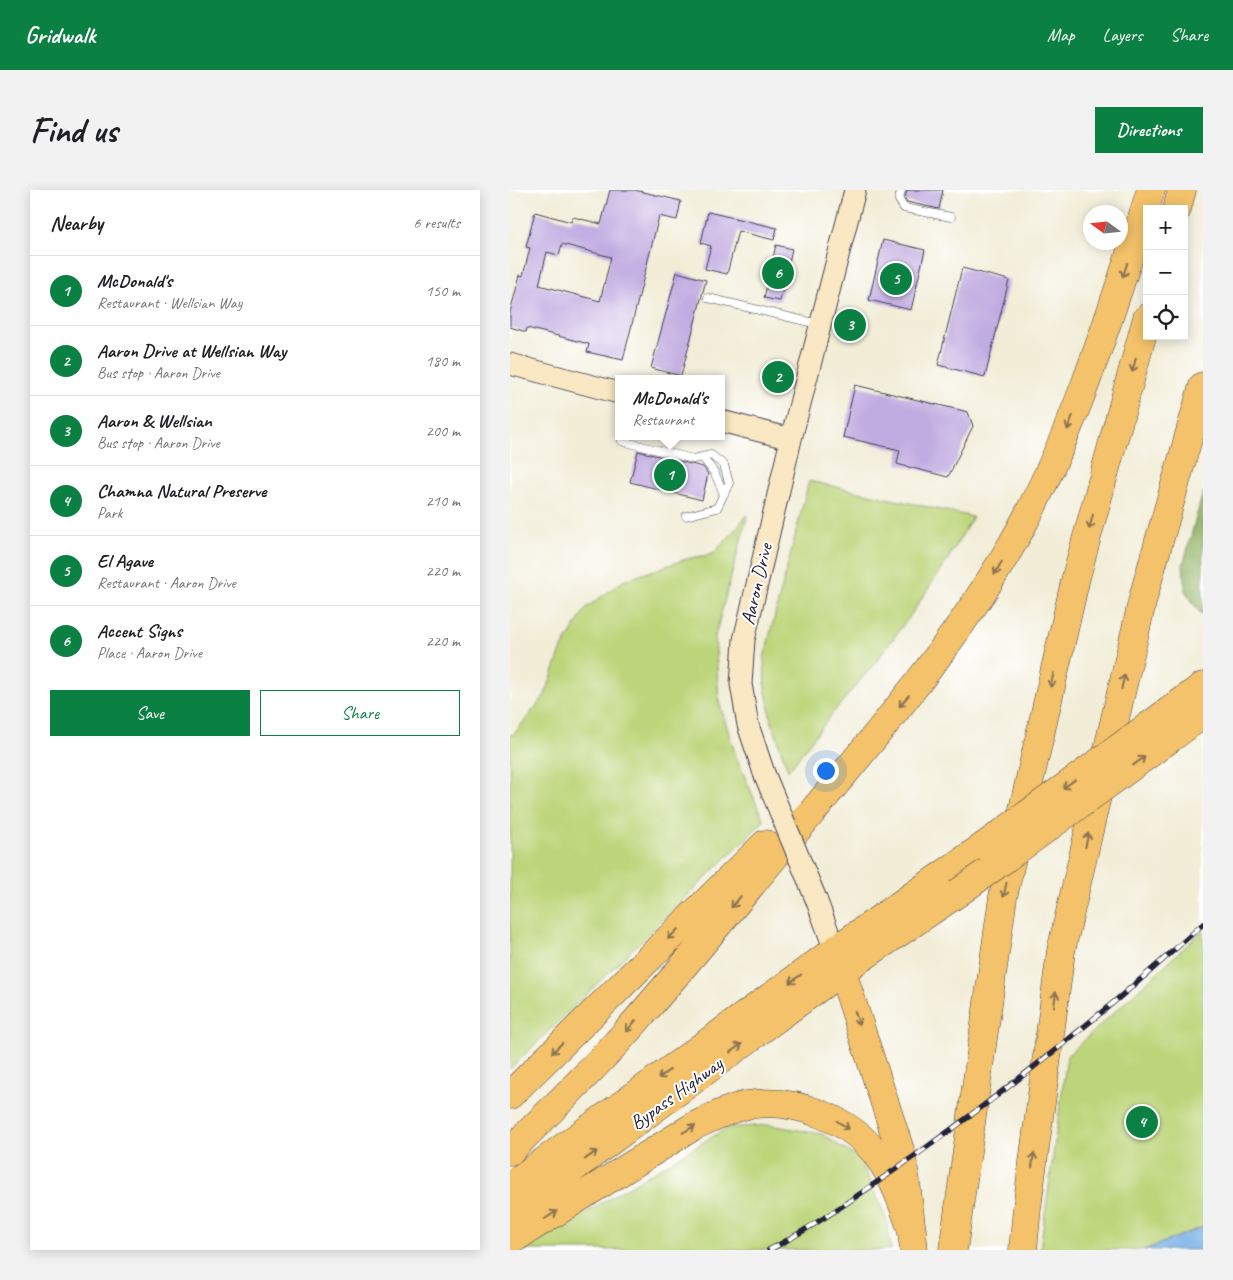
<!DOCTYPE html>
<html lang="en">
<head>
<meta charset="utf-8">
<style>
	:root { --surface:#fff; --page:#f2f2f2; --text:#202124; --muted:#757577; --line:#e0e0e0; --accent:#0b8043 }
	body { margin:0; font-family:Caveat,sans-serif; background:var(--page); color:var(--text) }
	.controls { position:absolute; right:15px; top:15px; display:grid; overflow:hidden; border-radius:0px; box-shadow:0 2px 12px #0003 }
	.controls button { width:45px; height:45px; display:grid; place-items:center; padding:0; border:0; border-bottom:1px solid var(--line); background:var(--surface); color:var(--text); font:25px sans-serif }
	.compass { position:absolute; left:573px; top:15px; width:45px; height:45px; border-radius:50%; background:var(--surface); box-shadow:0 2px 12px #0003; rotate:285deg }
	.you { position:absolute; left:315px; top:580px; width:18px; height:18px; margin:-12px; border:4px solid #fff; border-radius:50%; background:#1a73e8; box-shadow:0 0 0 8px #1a73e833 }
	.badge { display:grid; place-items:center; width:32px; height:32px; border-radius:50%; background:var(--accent); color:#fff; font-size:16px; font-weight:700 }
	.pin { position:absolute; translate:-50% -50%; border:2px solid #fff; box-shadow:0 1px 5px #0006 }
	.popup { position:absolute; left:105px; top:185px; width:110px; height:65px; box-sizing:border-box; display:grid; place-content:center; border-radius:0px; background:var(--surface); filter:drop-shadow(0 1px 4px #0005); font-size:16px; white-space:nowrap; color:var(--muted) }
	.popup b { font-size:19px; color:var(--text) }
	.popup::after { content:''; position:absolute; left:50%; top:100%; margin-left:-10px; border:10px solid transparent; border-top-color:var(--surface) }
	.list { margin:0; padding:0; list-style:none }
	h2 { display:flex; justify-content:space-between; align-items:center; height:65px; margin:0; padding:0 20px; font-size:21px }
	h2 small { font-size:16px; font-weight:400; color:var(--muted) }
	.list li { display:grid; grid-template-columns:32px 1fr auto; gap:15px; align-items:center; box-sizing:border-box; height:70px; padding:0 20px; border-top:1px solid var(--line) }
	.list b { display:block; font-size:19px; white-space:nowrap }
	.list p { margin:0; font-size:16px; white-space:nowrap; color:var(--muted) }
	.list em { font-size:16px; font-style:normal; color:var(--muted) }
	.actions { display:flex; gap:10px; padding:15px 20px }
	.actions a { flex:1; padding:11px 0; border:1px solid var(--accent); border-radius:0px; text-align:center; font-size:18px; color:var(--accent) }
	.actions .main { background:var(--accent); color:#fff }
	.icon { flex:none; width:28px; height:28px; fill:none; stroke:currentColor; stroke-width:2; stroke-linecap:round; stroke-linejoin:round }
	.map { position:relative; flex:none; width:693px; height:1060px; overflow:hidden; border-radius:0px }
	header { display:flex; align-items:center; gap:30px; box-sizing:border-box; height:70px; padding:0 25px; background:var(--accent); color:#fff }
	header strong { font-size:24px }
	nav { display:flex; gap:28px; margin-inline-start:auto; font-size:18px }
	.intro { display:flex; align-items:center; justify-content:space-between; box-sizing:border-box; height:120px; padding:0 30px }
	h1 { margin:0; font-size:35px }
	.button { padding:12px 22px; border-radius:0px; background:var(--accent); color:#fff; font-size:18px; font-weight:700 }
	main { display:flex; gap:30px; padding:0 30px }
	aside { flex:1; background:var(--surface); border-radius:0px; box-shadow:0 2px 12px #0003 }
	.map>svg:first-child { display:block }
</style>
</head>
<body>
<header>
<strong>Gridwalk</strong>
<nav><a>Map</a><a>Layers</a><a>Share</a></nav>
</header>
<div class="intro"><h1>Find us</h1><a class="button">Directions</a></div>
<main>
<aside>
<h2>Nearby<small>6 results</small></h2>
<ul class="list">
<li><span class="badge">1</span><div><b>McDonald's</b><p>Restaurant · Wellsian Way</p></div><em>150 m</em></li>
<li><span class="badge">2</span><div><b>Aaron Drive at Wellsian Way</b><p>Bus stop · Aaron Drive</p></div><em>180 m</em></li>
<li><span class="badge">3</span><div><b>Aaron &amp; Wellsian</b><p>Bus stop · Aaron Drive</p></div><em>200 m</em></li>
<li><span class="badge">4</span><div><b>Chamna Natural Preserve</b><p>Park</p></div><em>210 m</em></li>
<li><span class="badge">5</span><div><b>El Agave</b><p>Restaurant · Aaron Drive</p></div><em>220 m</em></li>
<li><span class="badge">6</span><div><b>Accent Signs</b><p>Place · Aaron Drive</p></div><em>220 m</em></li>
</ul>
<div class="actions"><a class="main">Save</a><a>Share</a></div>
</aside>
<div class="map">
<svg width="693" height="1060" viewBox="0 0 693 1060">
	<rect width="100%" height="100%" fill="#fff"/>
	<filter id="ink" filterUnits="userSpaceOnUse"><feTurbulence type="fractalNoise" baseFrequency=".02" numOctaves="2"/><feDisplacementMap in="SourceGraphic" scale="10" xChannelSelector="R" yChannelSelector="G"/><feConvolveMatrix kernelMatrix="1 2 1 2 8 2 1 2 1" color-interpolation-filters="sRGB"/></filter>
	<filter id="wash" filterUnits="userSpaceOnUse"><feTurbulence type="fractalNoise" baseFrequency=".0096" numOctaves="4" result="noise"/><feDisplacementMap in="SourceGraphic" scale="20" xChannelSelector="R" yChannelSelector="G"/><feGaussianBlur stdDeviation="1.12" result="paint"/><feColorMatrix in="noise" values="0 0 0 0 0 0 0 0 0 0 0 0 0 0 0 0 0 1.4 0 .05"/><feComposite in="paint" operator="in"/></filter>
	<g filter="url(#wash)">
		<rect width="100%" height="100%" fill="#f1edd7"/>
		<path fill="#bdd57a" stroke="#707c5a" d="M299,291L463,327L436,372L400,426L364,474L322,524L278,581L261,529L255,497L254,468Z
			M238,324L205,446L209,512L227,569L254,631L0,879V545L4,544L35,505L52,458L76,418L113,391L176,369L203,364L219,347Z
			M693,740V1037L634,1060H530L557,866Z
			M259,935L312,944L351,970L377,1031L381,1060H13L217,938Z"/>
		<path fill="#96b66a" stroke="#5c6c52" d="M693,302V424L690,423L675,401L673,375Z"/>
		<path fill="#77b0e7" stroke="#4c6991" d="M693,1037V1060H634L640,1058Z"/>
		<g id="blocks">
			<path fill="#c1ace1" fill-rule="evenodd" d="M100,0H125L171,11L167,30L149,26L113,170L77,162L79,154L17,138L16,142L0,137V122L10,85L13,86L20,58L16,57L25,22L61,32L63,27L91,34ZM52,54L101,67L90,111L29,95L37,62L49,65Z
				M397,0H433L429,19L397,12L395,9Z
				M198,22L267,38L264,50L228,41L217,84L195,79L201,56L191,53Z
				M373,50L415,60L401,120L359,110Z
				M266,55L282,59L270,111L254,108Z
				M452,78L499,90L475,187L428,175Z
				M167,82L196,90L171,186L141,178Z
				M345,195L458,222L463,236L438,287L387,274L390,260L333,247Z
				M128,261L193,277L198,284L192,310L120,292Z"/>
		</g>
	</g>
	<g filter="url(#ink)">
		<use href="#blocks" fill-opacity="0" stroke="#414052" stroke-width="1"/>
		<g fill="none" stroke-linecap="round" stroke-linejoin="round">
			<defs>
				<path id="lane" d="M391,0L389,10L394,18L441,27
					M198,108L308,134
					M112,251L183,269L201,265L214,275L219,293L207,318L176,326
					M192,267L204,282L214,304"/>
				<path id="secondary" d="M0,174L109,203
					M211,231L281,249
					M254,583L238,535L231,494L234,450L281,249L345,0
					M306,709L330,774"/>
				<path id="highway" d="M667,19L672,0
					M655,524L693,496
					M661,548L693,524
					M332,781L391,963L396,992L404,1060
					M0,905L255,654
					M0,961C40,921 81,882 119,839C175,776 228,710 282,646C364,548 448,452 510,340C568,233 603,115 641,0
					M0,996L325,760L474,656
					M0,1025L278,820L332,781L448,703
					M0,1051L184,936C201,928 218,919 237,915C284,907 342,929 369,968C385,990 393,1015 402,1041
					M443,1060L493,707L566,387L637,128
					M513,1060L517,1018L551,761L634,404L693,196"/>
			</defs>
			<use href="#lane" stroke="#414052" stroke-width="9"/>
			<use href="#secondary" stroke="#414052" stroke-width="23"/>
			<use href="#highway" stroke="#414052" stroke-width="29"/>
			<use href="#lane" stroke="#fff" stroke-width="8"/>
			<use href="#secondary" stroke="#fae7c3" stroke-width="21"/>
			<use href="#highway" stroke="#f3c26a" stroke-width="28"/>
			<defs>
				<path id="rail" d="M259,1060C311,1033 358,998 406,965C506,894 602,817 693,734"/>
			</defs>
			<use href="#rail" stroke="#22223b" stroke-width="5.5"/>
			<use href="#rail" stroke="#fff" stroke-width="4" stroke-dasharray="11" stroke-linecap="butt"/>
			<defs>
				<path id="secondary-bridge" d="M254,583L306,709"/>
				<path id="highway-bridge" d="M474,656L655,524
					M448,703L661,548"/>
			</defs>
			<use href="#secondary-bridge" stroke="#414052" stroke-width="23" stroke-linecap="butt"/>
			<use href="#highway-bridge" stroke="#414052" stroke-width="29" stroke-linecap="butt"/>
			<use href="#secondary-bridge" stroke="#fae7c3" stroke-width="21"/>
			<use href="#highway-bridge" stroke="#f3c26a" stroke-width="28"/>
		</g>
		<defs><path id="oneway-shaft" d="M-6 0H5M1.5-3L5.5 0L1.5 3" fill="none" stroke-width="1.6" stroke-linecap="round" stroke-linejoin="round" transform="scale(1.25)"/></defs>
		<g stroke="#8a7252">
			<use href="#oneway-shaft" transform="translate(615 80) rotate(108)"/>
			<use href="#oneway-shaft" transform="translate(624 175) rotate(105)"/>
			<use href="#oneway-shaft" transform="translate(560 233) rotate(111)"/>
			<use href="#oneway-shaft" transform="translate(581 332) rotate(105)"/>
			<use href="#oneway-shaft" transform="translate(488 378) rotate(120)"/>
			<use href="#oneway-shaft" transform="translate(542 490) rotate(103)"/>
			<use href="#oneway-shaft" transform="translate(613 492) rotate(-77)"/>
			<use href="#oneway-shaft" transform="translate(394 511) rotate(129)"/>
			<use href="#oneway-shaft" transform="translate(629 571) rotate(-36)"/>
			<use href="#oneway-shaft" transform="translate(559 594) rotate(144)"/>
			<use href="#oneway-shaft" transform="translate(577 650) rotate(-77)"/>
			<use href="#oneway-shaft" transform="translate(495 700) rotate(102)"/>
			<use href="#oneway-shaft" transform="translate(226 712) rotate(130)"/>
			<use href="#oneway-shaft" transform="translate(163 744) rotate(135)"/>
			<use href="#oneway-shaft" transform="translate(285 789) rotate(144)"/>
			<use href="#oneway-shaft" transform="translate(545 809) rotate(-82)"/>
			<use href="#oneway-shaft" transform="translate(347 828) rotate(72)"/>
			<use href="#oneway-shaft" transform="translate(121 836) rotate(131)"/>
			<use href="#oneway-shaft" transform="translate(47 858) rotate(135)"/>
			<use href="#oneway-shaft" transform="translate(226 858) rotate(-36)"/>
			<use href="#oneway-shaft" transform="translate(154 884) rotate(144)"/>
			<use href="#oneway-shaft" transform="translate(333 935) rotate(33)"/>
			<use href="#oneway-shaft" transform="translate(179 939) rotate(-31)"/>
			<use href="#oneway-shaft" transform="translate(81 965) rotate(-36)"/>
			<use href="#oneway-shaft" transform="translate(523 970) rotate(-82)"/>
			<use href="#oneway-shaft" transform="translate(41 1025) rotate(-32)"/>
		</g>
	</g>
	<g text-anchor="middle" stroke-width="4" stroke-linejoin="round" paint-order="stroke">
		<g font-size="20" fill="#22223b" stroke="#fff">
			<text transform="translate(246 394) rotate(-77)" y="7">Aaron Drive</text>
			<text transform="translate(166 903) rotate(-36)" y="7">Bypass Highway</text>
		</g>
	</g>
</svg>
<div class="controls">
<button>+</button>
<button>−</button>
<button><svg class="icon" aria-label="locate" viewBox="0 0 24 24"><circle cx="12" cy="12" r="6"/><path d="M12 2v4M12 18v4M2 12h4M18 12h4"/></svg></button>
</div>
<svg class="compass" viewBox="-18 -18 36 36"><path d="M0-13l5 13h-10z" fill="#e53935"/><path d="M0 13l5-13h-10z" fill="#757577"/></svg>
<div class="you"></div>
<div class="pin badge" style="left:160px;top:285px">1</div>
<div class="popup"><b>McDonald's</b>Restaurant</div>
<div class="pin badge" style="left:268px;top:187px">2</div>
<div class="pin badge" style="left:340px;top:135px">3</div>
<div class="pin badge" style="left:632px;top:932px">4</div>
<div class="pin badge" style="left:386px;top:89px">5</div>
<div class="pin badge" style="left:268px;top:83px">6</div>
</div>
</main>
</body>
</html>
